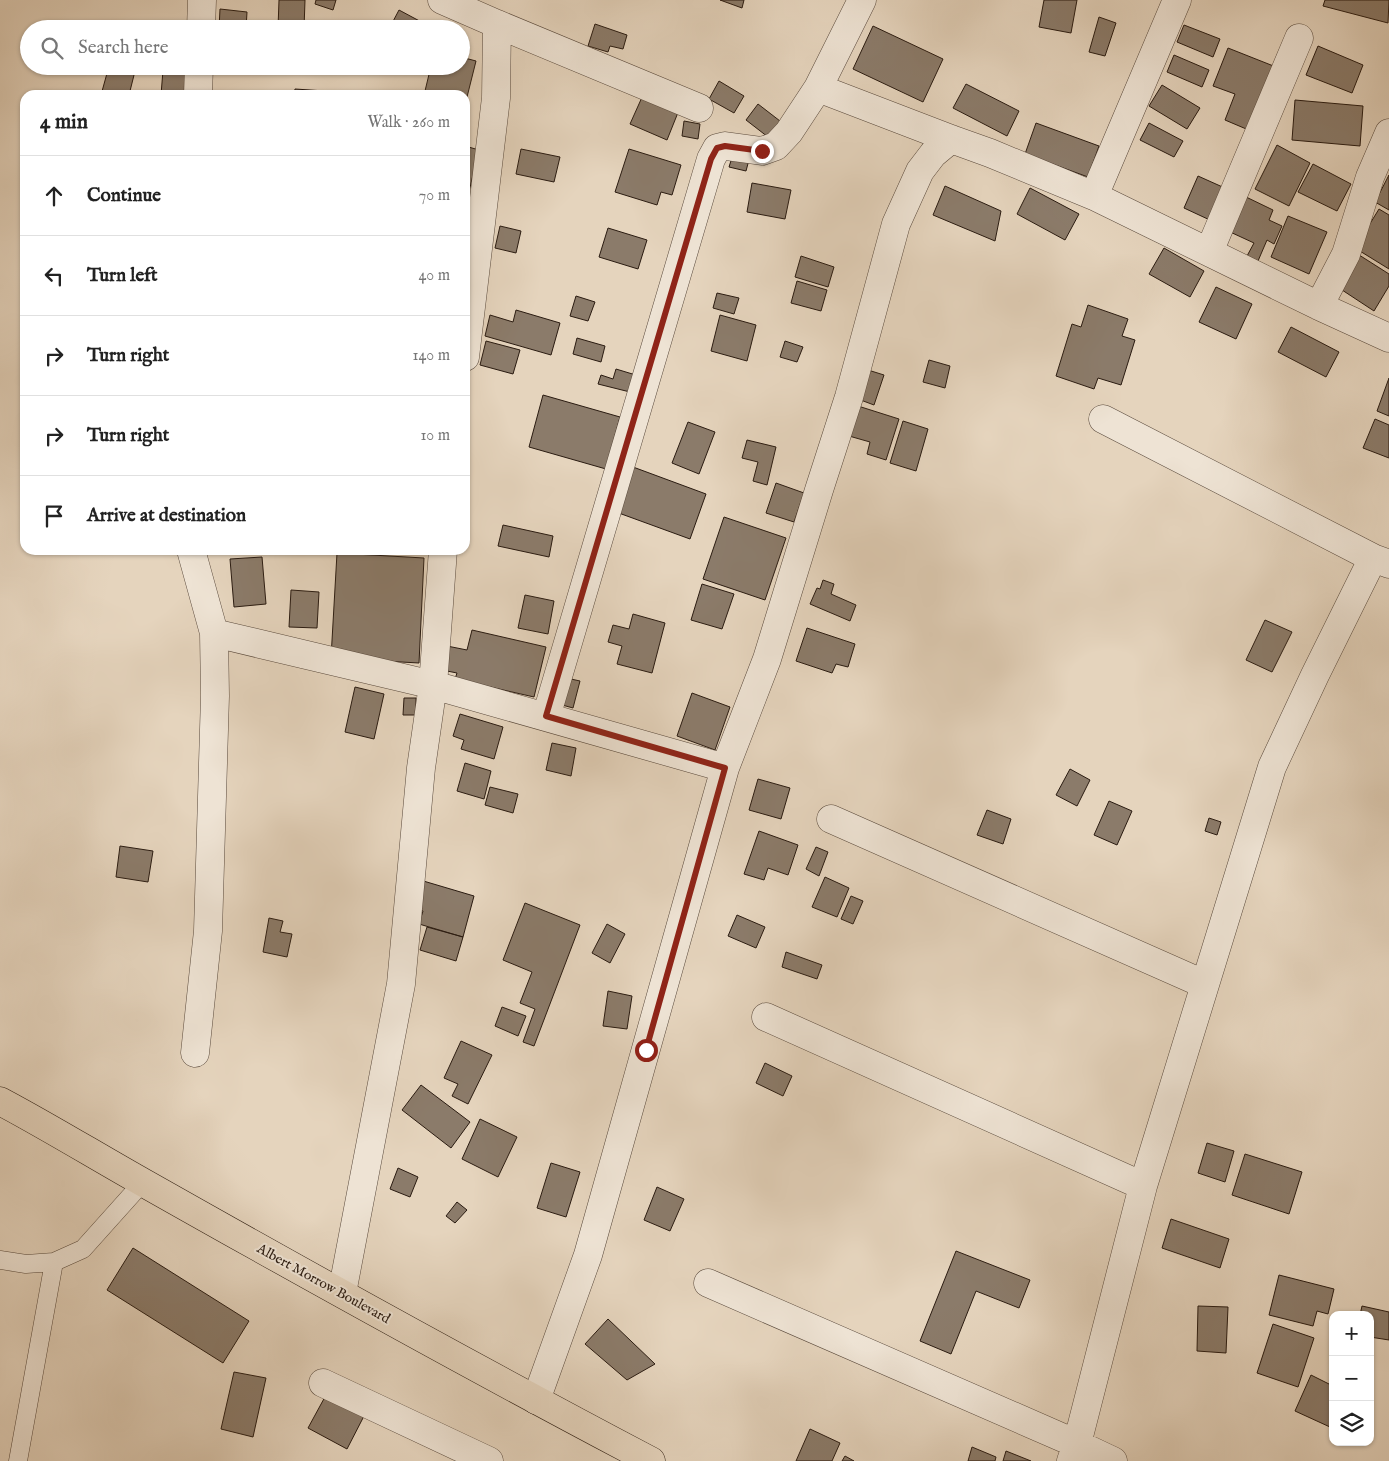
<!DOCTYPE html>
<html lang="en">
<head>
<meta charset="utf-8">
<style>
	:root { --surface:#fff; --page:#f6f6f6; --text:#222; --muted:#767676; --line:#e0e0e0 }
	body { margin:0; font-family:"IM FELL English",serif; background:var(--page); color:var(--text) }
	.controls { position:absolute; right:15px; bottom:15px; display:grid; overflow:hidden; border-radius:10px; box-shadow:0 1px 4px #0004 }
	.controls button { width:45px; height:45px; display:grid; place-items:center; padding:0; border:0; border-bottom:1px solid var(--line); background:var(--surface); color:var(--text); font:25px sans-serif }
	.stop { position:absolute; width:15px; height:15px; margin:-11px; border:4px solid #8f2418; border-radius:50%; background:#fff }
	.stop.end { background:#8f2418; border-color:#fff; box-shadow:0 1px 5px #0008 }
	.list { margin:0; padding:0; list-style:none }
	h2 { display:flex; justify-content:space-between; align-items:center; height:65px; margin:0; padding:0 20px; font-size:21px }
	h2 small { font-size:16px; font-weight:400; color:var(--muted) }
	.list li { display:grid; grid-template-columns:32px 1fr auto; gap:15px; align-items:center; box-sizing:border-box; height:80px; padding:0 20px; border-top:1px solid var(--line) }
	.list b { display:block; font-size:19px; white-space:nowrap }
	.list em { font-size:16px; font-style:normal; color:var(--muted) }
	.icon { flex:none; width:28px; height:28px; fill:none; stroke:currentColor; stroke-width:2; stroke-linecap:round; stroke-linejoin:round }
	.map { position:relative; flex:none; width:1389px; height:1461px; overflow:hidden }
	.search { position:absolute; background:var(--surface); box-shadow:0 1px 4px #0004; left:20px; top:20px; width:450px; height:55px; display:flex; align-items:center; gap:12px; box-sizing:border-box; padding:0 18px; border-radius:28px; color:var(--muted); font-size:19px }
	.panel { position:absolute; background:var(--surface); box-shadow:0 1px 4px #0004; left:20px; top:90px; width:450px; height:465px; border-radius:15px }
	.map>svg:first-child { display:block }
</style>
</head>
<body>
<div class="map">
<svg width="1389" height="1461" viewBox="0 0 1389 1461">
	<rect width="100%" height="100%" fill="#e5d4bd"/>
	<filter id="stains"><feTurbulence type="fractalNoise" baseFrequency=".004" numOctaves="4"/><feColorMatrix values="0 0 0 0 .2 0 0 0 0 .09 0 0 0 0 .02 0 0 0 .5 -.17"/></filter>
	<radialGradient id="worn" r=".72"><stop offset=".6" stop-color="#630" stop-opacity="0"/><stop offset="1" stop-color="#630" stop-opacity=".3"/></radialGradient>
	<path fill="#8b7b6a" stroke="#2a1b11" d="M279,0H305L304,29L278,28Z
		M316,0H336L333,10L315,4Z
		M720,0H744L742,8Z
		M1044,0H1077L1071,33L1039,27Z
		M1325,0H1389L1388,23L1323,6Z
		M220,9L247,12L246,29H219Z
		M399,10L427,25L425,29H389Z
		M1099,17L1116,23L1105,56L1089,52Z
		M595,24L627,35L623,49L610,46L608,52L588,46Z
		M1184,25L1220,39L1213,57L1177,42Z
		M873,26L943,59L923,102L853,69Z
		M1318,46L1363,65L1352,93L1306,75Z
		M1228,48L1276,67L1251,131L1225,120L1235,94L1213,86Z
		M1174,55L1209,70L1202,87L1167,72Z
		M461,57L476,61L466,101H465V95H440L425,91L431,66H461Z
		M109,66H118L135,71L129,95H101Z
		M163,70L190,72L188,95H161Z
		M719,81L744,96L734,113L709,99Z
		M966,84L1019,111L1007,136L953,108Z
		M1162,85L1200,108L1187,129L1149,106Z
		M295,89L340,92L339,95H294Z
		M643,95L679,110L667,140L630,124Z
		M1295,100L1363,106L1360,146L1292,140Z
		M758,104L780,121L768,137L746,120Z
		M684,121L700,124L698,139L682,136Z
		M1036,123L1099,146L1088,177L1025,154Z
		M1149,123L1183,141L1174,157L1140,140Z
		M1277,145L1310,163L1289,206L1255,189Z
		M465,146L479,150L467,200L465,199Z
		M521,149L560,157L554,182L516,174Z
		M629,149L681,165L672,195L661,192L657,205L615,192Z
		M734,151L750,156L746,171L729,167Z
		M1313,164L1351,184L1337,211L1298,192Z
		M1389,175V210L1375,202Z
		M1198,176L1227,189L1212,221L1184,208Z
		M752,183L791,190L785,219L747,212Z
		M945,186L1001,211L995,241L933,215Z
		M1030,188L1079,214L1065,240L1017,214Z
		M1244,196L1273,210L1269,220L1282,226L1274,244L1267,240L1258,261L1247,256L1254,243L1228,231Z
		M1379,209L1389,215V269L1355,248Z
		M1288,216L1327,232L1309,274L1271,257Z
		M500,226L521,231L516,253L495,248Z
		M608,228L647,240L638,269L599,257Z
		M1164,248L1204,271L1190,297L1149,274Z
		M1356,253L1389,274V286L1374,311L1336,286Z
		M801,256L834,267L828,287L795,277Z
		M797,281L827,290L821,311L791,303Z
		M1216,287L1252,304L1236,339L1199,322Z
		M717,293L739,298L734,314L713,308Z
		M576,296L595,302L588,321L570,316Z
		M1088,305L1128,319L1122,336L1135,340L1121,385L1098,378L1094,389L1056,376L1072,324L1081,327Z
		M516,310L560,323L551,355L485,336L490,315L513,322Z
		M720,315L756,325L747,361L711,351Z
		M1291,327L1339,352L1326,377L1278,352Z
		M577,338L605,346L601,362L573,354Z
		M486,341L520,350L513,374L480,365Z
		M785,341L803,347L797,362L780,357Z
		M929,360L950,366L945,388L923,382Z
		M616,369L639,376L634,393L598,384L601,375L613,379Z
		M868,370L884,375L874,405L858,399Z
		M1389,378V416L1377,411Z
		M543,395L620,417L606,469L529,447Z
		M858,406L899,419L886,460L867,454L870,442L849,436Z
		M1375,419L1389,425V458L1363,448Z
		M903,421L928,429L916,471L890,463Z
		M688,422L715,432L699,474L672,463Z
		M747,440L776,447L767,485L753,481L758,462L742,458Z
		M633,467L706,494L690,539L616,512Z
		M776,483L804,493L794,522L766,513Z
		M724,517L786,538L765,600L703,579Z
		M503,525L553,536L549,557L498,546Z
		M337,553L424,558L419,663L331,658Z
		M262,557L266,604L234,607L230,559Z
		M823,580L834,584L831,594L856,605L850,621L810,604L817,588L820,589Z
		M702,584L734,594L722,629L691,620Z
		M291,590L319,592L317,628L289,627Z
		M525,595L554,601L548,634L518,628Z
		M633,614L665,623L652,673L617,664L622,646L608,642L613,625L629,629Z
		M1265,620L1292,632L1272,672L1246,660Z
		M807,628L855,644L848,667L836,664L832,673L796,661Z
		M472,630L546,647L534,697L455,679L457,673L437,669L442,645L467,650Z
		M562,677L580,681L573,708L555,703Z
		M355,687L384,694L374,739L345,732Z
		M692,693L730,707L715,750L677,736Z
		M404,698H416V715H403Z
		M460,714L503,727L494,759L461,749L464,740L453,736Z
		M552,743L576,748L571,776L546,770Z
		M465,763L491,771L484,799L457,791Z
		M1070,769L1090,780L1077,806L1056,795Z
		M758,779L790,788L781,819L749,810Z
		M490,787L518,794L513,813L485,805Z
		M1109,801L1132,811L1117,845L1094,835Z
		M987,810L1011,819L1003,844L977,835Z
		M1209,818L1221,822L1217,835L1205,831Z
		M759,831L798,845L788,875L768,868L764,880L744,874Z
		M120,846L153,851L148,882L116,877Z
		M816,847L828,852L819,876L806,869Z
		M825,877L849,888L837,917L812,907Z
		M420,880L474,896L463,937L419,924L423,911L412,907Z
		M851,896L863,901L853,924L841,919Z
		M525,903L580,925L534,1046L523,1042L535,1009L520,1003L532,972L503,960Z
		M737,915L765,927L756,948L728,936Z
		M269,918L283,921L280,932L292,934L287,957L263,952Z
		M607,924L625,934L610,963L592,953Z
		M427,927L463,937L456,961L420,950Z
		M786,952L822,965L817,979L782,967Z
		M608,991L632,996L627,1029L603,1026Z
		M502,1007L526,1016L518,1036L495,1026Z
		M461,1041L492,1055L468,1104L452,1096L458,1084L444,1078Z
		M765,1063L792,1076L783,1096L756,1083Z
		M421,1085L470,1122L451,1148L402,1110Z
		M480,1119L517,1137L498,1177L462,1159Z
		M1207,1143L1234,1151L1225,1182L1198,1173Z
		M1245,1154L1302,1172L1289,1214L1232,1195Z
		M551,1163L580,1172L566,1217L537,1208Z
		M398,1168L418,1177L410,1197L390,1189Z
		M657,1187L684,1199L670,1231L644,1220Z
		M457,1202L467,1210L455,1223L446,1216Z
		M1171,1219L1229,1239L1220,1268L1162,1248Z
		M133,1248L249,1321L223,1363L107,1290Z
		M956,1251L1030,1280L1019,1308L976,1291L951,1354L920,1341Z
		M1279,1275L1334,1289L1328,1314L1317,1311L1313,1326L1269,1315Z
		M1198,1306L1228,1307L1226,1353L1197,1351Z
		M1362,1306L1389,1312V1340L1370,1337V1315H1360Z
		M608,1319L655,1364L627,1380L585,1344Z
		M1273,1324L1314,1338L1298,1387L1257,1373Z
		M234,1372L266,1378L253,1437L221,1429Z
		M1311,1375L1333,1386V1420L1330,1427L1295,1411Z
		M326,1395L364,1416L347,1449L308,1428Z
		M810,1429L840,1443L832,1461H796Z
		M972,1447L996,1457L995,1461H968Z
		M1006,1451L1031,1461H1003Z
		M845,1456L854,1461H842Z"/>
	<g fill="none" stroke-linecap="round" stroke-linejoin="round">
		<defs>
			<path id="lane" d="M0,1260L26,1264L54,1262L83,1249L143,1182
				M18,1461L54,1262"/>
			<path id="street" d="M442,0L497,24L496,98L465,357
				M497,24L699,108
				M201,29L202,0
				M818,88L951,139L990,153L1094,196L1319,306L1389,338
				M198,95L199,66
				M1094,196L1177,0
				M1209,252L1299,38
				M1319,306L1346,254L1370,177L1389,133
				M1103,419L1373,558
				M191,550L214,633L215,696L208,931L195,1053
				M214,633L433,685L725,768
				M546,717L711,159L717,148L725,146L762,151L776,146L789,132L818,88L862,0
				M831,819L1204,984
				M766,1017L1143,1186
				M708,1283L1077,1444L1113,1461
				M342,1293L401,984L421,768L433,685L443,550
				M323,1383L489,1461
				M536,1400L588,1255L725,768L767,659L819,490L849,397L896,224L920,171L933,154L951,139
				M1071,1461L1077,1444L1143,1186L1272,767L1315,675L1373,558L1389,564"/>
			<path id="highway" d="M0,1101C49,1127 96,1156 144,1183C312,1278 480,1371 651,1461"/>
		</defs>
		<use href="#lane" stroke="#59493c" stroke-width="19"/>
		<use href="#street" stroke="#59493c" stroke-width="29"/>
		<use href="#highway" stroke="#2a1b11" stroke-width="29"/>
		<use href="#lane" stroke="#eee3d4" stroke-width="18"/>
		<use href="#street" stroke="#eee3d4" stroke-width="28"/>
		<use href="#highway" stroke="#e5d4bd" stroke-width="28"/>
	</g>
	<g fill="none" stroke-linecap="round" stroke-linejoin="round">
		<path stroke="#8f2418" stroke-width="6" d="M646,1050L725,768L546,716L711,159L717,148L725,146L762,151"/>
	</g>
	<g text-anchor="middle" stroke-width="4" stroke-linejoin="round" paint-order="stroke">
		<g font-size="14" fill="#2a1b11" stroke="#eee3d4">
			<text transform="translate(324 1283) rotate(29)" y="5">Albert Morrow Boulevard</text>
		</g>
	</g>
	<rect width="100%" height="100%" filter="url(#stains)"/>
	<rect width="100%" height="100%" fill="url(#worn)"/>
</svg>
<div class="controls">
<button>+</button>
<button>−</button>
<button><svg class="icon" aria-label="layers" viewBox="0 0 24 24"><path d="M12 4l9 5-9 5-9-5zM3 14l9 5 9-5"/></svg></button>
</div>
<div class="stop" style="left:646px;top:1050px"></div>
<div class="stop end" style="left:762px;top:151px"></div>
<div class="search"><svg class="icon" aria-label="search" viewBox="0 0 24 24"><circle cx="10" cy="10" r="6"/><path d="M15 15l6 6"/></svg>Search here</div>
<section class="panel">
<h2>4 min<small>Walk · 260 m</small></h2>
<ul class="list">
<li><svg class="icon" aria-label="ahead" viewBox="0 0 24 24"><path d="M12 20V5M6 11l6-6 6 6"/></svg><div><b>Continue</b></div><em>70 m</em></li>
<li><svg class="icon" aria-label="left" viewBox="0 0 24 24"><path d="M17 20v-9H6M10 6l-5 5 5 5"/></svg><div><b>Turn left</b></div><em>40 m</em></li>
<li><svg class="icon" aria-label="right" viewBox="0 0 24 24"><path d="M7 20v-9h11M14 6l5 5-5 5"/></svg><div><b>Turn right</b></div><em>140 m</em></li>
<li><svg class="icon" aria-label="right" viewBox="0 0 24 24"><path d="M7 20v-9h11M14 6l5 5-5 5"/></svg><div><b>Turn right</b></div><em>10 m</em></li>
<li><svg class="icon" aria-label="arrive" viewBox="0 0 24 24"><path d="M6 21V4h12l-3 4 3 4H6"/></svg><div><b>Arrive at destination</b></div></li>
</ul>
</section>
</div>
</body>
</html>
